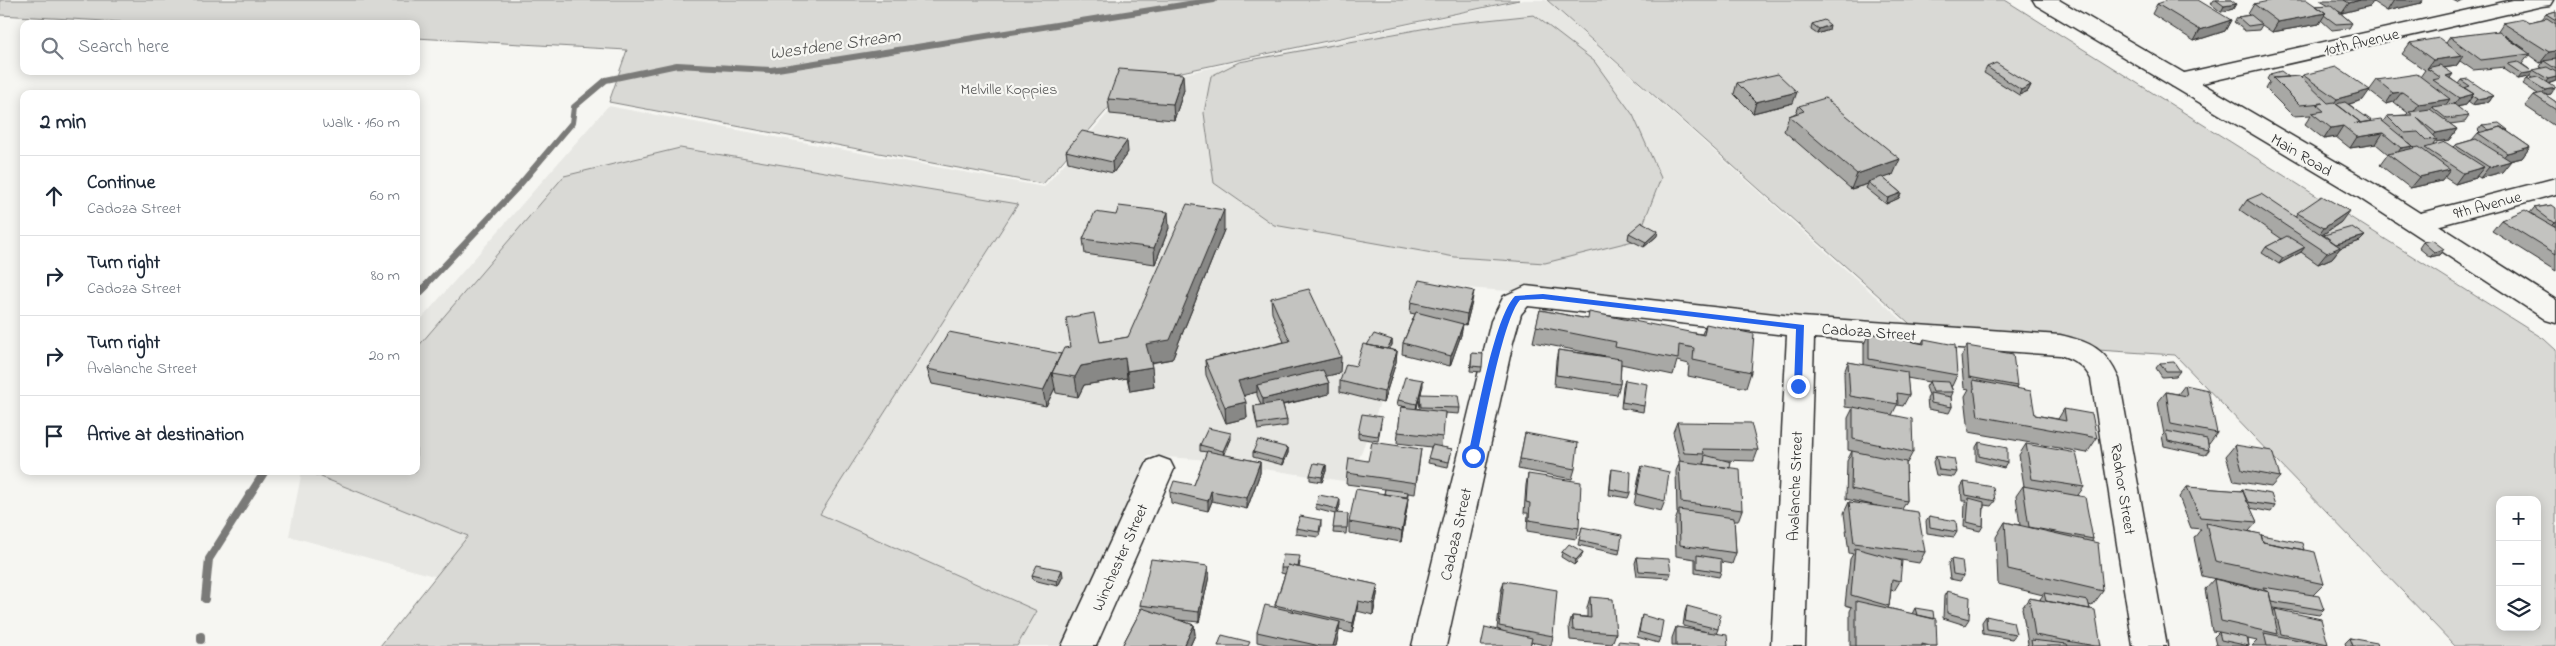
<!DOCTYPE html>
<html lang="en">
<head>
<meta charset="utf-8">
<style>
	:root { --surface:#fff; --page:#f2f2f3; --text:#1f2937; --muted:#747a83; --line:#e0e1e3 }
	body { margin:0; font-family:"Indie Flower",sans-serif; background:var(--page); color:var(--text) }
	.controls { position:absolute; right:15px; bottom:15px; display:grid; overflow:hidden; border-radius:10px; box-shadow:0 2px 12px #0003 }
	.controls button { width:45px; height:45px; display:grid; place-items:center; padding:0; border:0; border-bottom:1px solid var(--line); background:var(--surface); color:var(--text); font:25px sans-serif }
	.stop { position:absolute; width:15px; height:15px; margin:-11px; border:4px solid #2563eb; border-radius:50%; background:#fff }
	.stop.end { background:#2563eb; border-color:#fff; box-shadow:0 1px 5px #0008 }
	.list { margin:0; padding:0; list-style:none }
	h2 { display:flex; justify-content:space-between; align-items:center; height:65px; margin:0; padding:0 20px; font-size:21px }
	h2 small { font-size:16px; font-weight:400; color:var(--muted) }
	.list li { display:grid; grid-template-columns:32px 1fr auto; gap:15px; align-items:center; box-sizing:border-box; height:80px; padding:0 20px; border-top:1px solid var(--line) }
	.list b { display:block; font-size:19px; white-space:nowrap }
	.list p { margin:0; font-size:16px; white-space:nowrap; color:var(--muted) }
	.list em { font-size:16px; font-style:normal; color:var(--muted) }
	.icon { flex:none; width:28px; height:28px; fill:none; stroke:currentColor; stroke-width:2; stroke-linecap:round; stroke-linejoin:round }
	.map { position:relative; flex:none; width:2556px; height:646px; overflow:hidden }
	.search { position:absolute; background:var(--surface); box-shadow:0 2px 12px #0003; left:20px; top:20px; width:400px; height:55px; display:flex; align-items:center; gap:12px; box-sizing:border-box; padding:0 18px; border-radius:10px; color:var(--muted); font-size:19px }
	.panel { position:absolute; background:var(--surface); box-shadow:0 2px 12px #0003; left:20px; top:90px; width:400px; height:385px; border-radius:10px }
	.map>svg:first-child { display:block }
</style>
</head>
<body>
<div class="map">
<svg width="2556" height="646" viewBox="0 0 2556 646">
	<rect width="100%" height="100%" fill="#f6f6f2"/>
	<filter id="ink" filterUnits="userSpaceOnUse"><feTurbulence type="fractalNoise" baseFrequency=".02" numOctaves="2"/><feDisplacementMap in="SourceGraphic" scale="10" xChannelSelector="R" yChannelSelector="G"/><feConvolveMatrix kernelMatrix="1 2 1 2 8 2 1 2 1" color-interpolation-filters="sRGB"/></filter>
	<g filter="url(#ink)">
		<path fill="#e7e7e3" d="M1524,0H1546L1924,340L1521,292L1425,285L1350,482L1197,459L1148,456L1062,646H403L459,583L289,536L302,471H416V325L608,106L1044,187L1132,85Z"/>
		<path fill="#d9d9d5" stroke="#828280" fill-rule="evenodd" d="M0,0H1519L1130,83L1043,184L609,102L627,50L416,38V24H158L0,15Z
			M1547,0H2005L2544,339L2556,350V646H2455L2175,355L1927,339ZM2500,500H2537V627H2500Z
			M1534,15L1594,61L1633,115L1661,178L1637,240L1545,263L1455,257L1274,225L1214,183L1204,113L1211,76L1239,62L1449,24Z
			M680,148L1018,204L820,514L1037,611L1017,646H380L468,536L311,473L416,471V349L564,176Z"/>
		<g fill="none" stroke-linecap="round" stroke-linejoin="round">
			<path stroke="#7a7a78" stroke-width="6" d="M424,287L517,188L572,123L574,107L606,80L677,65L771,70L1214,0"/>
			<path stroke="#7a7a78" stroke-width="8" d="M416,296L426,286
				M205,599L209,559L265,471
				M201,636V640"/>
			<defs>
				<path id="street" d="M2513,0H2553L2550,5L2542,6L2180,88L2172,86L2169,81L2172,76L2180,74Z
					M2556,178V194L2418,231L2409,228L2405,222L2409,216Z
					M1526,286L1801,317L2060,335C2091,342 2106,349 2119,379L2167,646H2133L2091,379C2085,366 2073,359 2060,355L1814,338L1805,646H1771L1787,335L1528,306L1521,314L1513,342L1446,646H1412L1491,321L1504,296Z
					M1159,457L1170,461L1174,469L1096,646H1062L1144,469L1148,461Z"/>
				<path id="primary" d="M2033,0H2059L2376,185L2556,300V323L2546,320L2358,197L2036,5Z"/>
			</defs>
			<use href="#street" stroke="#2b2b2b" stroke-width="3"/>
			<use href="#primary" stroke="#2b2b2b" stroke-width="3"/>
			<use href="#street" fill="#f6f6f2" fill-rule="evenodd"/>
			<use href="#primary" fill="#f6f6f2" fill-rule="evenodd"/>
		</g>
		<path fill="#a8a8a5" stroke="#2b2b2b" fill-rule="evenodd" d="M2214,0H2231L2233,9L2221,12L2211,4Z
			M2320,0H2423L2421,3L2387,11L2373,2L2370,6L2342,13L2338,11L2352,23L2349,28L2332,30L2321,20L2319,24L2272,32L2262,25L2259,30L2245,31L2234,22L2238,17L2249,15L2248,14L2254,4L2316,6L2329,5Z
			M2453,0H2465L2459,3Z
			M2157,4L2231,20L2225,31L2194,41L2152,14Z
			M2556,11V81L2548,84L2551,94L2545,95L2556,102V127L2525,106L2534,95L2538,94L2523,84L2527,79L2532,78L2529,76V77L2518,79L2503,69L2505,67L2473,70L2460,61L2456,66L2444,68L2450,78L2458,84L2461,80L2493,96L2489,102L2472,105L2468,102L2466,105L2457,107L2469,116L2465,122L2450,124L2457,129L2449,140L2435,142L2433,145L2453,147L2455,145L2472,140L2478,133L2480,132L2478,130L2482,125L2508,130L2507,131L2530,147L2522,158L2510,161L2502,172L2480,178L2477,176L2475,178L2455,184L2444,177L2442,181L2410,188L2380,165L2388,154L2376,144L2350,148L2336,137L2324,139L2305,124L2311,115L2293,116L2266,89L2270,82L2267,79L2270,74L2289,77H2301L2303,75L2363,100L2349,104L2371,122H2383L2387,116L2406,115L2408,113L2394,102L2386,104L2369,91L2377,80L2420,77L2425,70L2402,54L2410,43H2446L2450,37L2497,32L2503,23L2529,22L2542,19L2546,14ZM2529,55L2540,63L2543,62L2540,67L2542,68L2532,71L2522,64ZM2409,143H2410L2415,148L2411,149Z
			M1812,24L1829,30L1817,34L1811,30Z
			M1987,67L2031,85L2028,91L2019,95L1984,73Z
			M1737,83L1793,103L1753,113L1734,94Z
			M1184,90L1174,120L1110,114L1108,99Z
			M1799,106L1893,175L1883,178L1901,193L1899,198L1886,204L1866,188L1868,184L1851,189L1784,131L1789,116L1796,113Z
			M1066,151L1128,152L1113,173L1068,162Z
			M2247,200L2295,217L2297,213L2341,222L2322,235L2324,236V235L2360,241L2340,248L2332,258L2318,264L2301,252L2279,264L2262,253L2266,247L2282,239L2240,210Z
			M2552,205L2554,227L2556,228V271L2492,231L2501,220L2530,213L2534,208Z
			M1116,215L1169,228L1155,264L1085,254L1083,239Z
			M1224,230L1172,359L1151,363L1154,387L1130,391L1127,378L1084,385L1078,397L1056,393L1055,388L1046,406L932,384L927,369L1061,354L1100,342L1128,337Z
			M1629,233L1657,236L1644,247L1628,239Z
			M2423,242L2444,249L2439,255L2430,257L2419,248Z
			M1271,298L1340,373L1326,376L1329,383V394L1283,405L1287,420V426L1258,430L1254,411V406L1261,405L1257,395V392L1244,395L1247,418L1226,423L1206,375L1205,360L1284,342L1272,313Z
			M1411,302H1472L1466,325L1456,323L1463,324L1461,335L1450,366L1402,354L1403,343L1415,314L1410,313Z
			M1540,310L1588,319L1702,334L1706,324L1751,372L1746,388L1688,376L1689,364L1677,361L1673,375L1621,364L1620,384L1617,395L1554,386L1556,361L1558,350L1605,356L1533,342Z
			M1869,333L1922,343L1924,339L1957,375L1952,386H1951L1953,392L1951,397L1952,407L1949,413L1928,409L1927,399L1929,395L1926,387L1929,382L1907,378L1909,395L1903,406L1897,405L1892,415L1913,452L1907,463L1906,462L1907,501L1902,509L1925,552L1919,563L1895,559L1900,581L1894,591L1891,590L1889,606L1888,608L1912,614L1915,608L1937,646H1850V611L1852,607L1845,605L1850,559L1853,554L1849,553L1844,513L1849,502L1877,506L1846,499L1847,461L1852,451L1848,450V418L1853,408L1845,407L1844,373L1848,362L1864,365V344Z
			M1392,340V345L1389,349L1397,351L1396,362L1383,403L1340,392V381L1356,366Z
			M1967,346L2017,386L2016,388L2035,415L2058,419L2064,409L2097,438L2087,453L1969,432L1965,396L1969,389L1964,388L1961,357Z
			M1472,353L1482,367L1481,372L1470,371Z
			M2160,363L2180,371L2176,376L2162,377L2156,368Z
			M1423,380L1421,394L1460,408L1459,414L1445,413L1441,447L1452,449L1448,467L1428,463L1431,447L1397,443L1401,407H1406L1397,405L1398,400ZM1419,399L1420,409L1417,408Z
			M1625,380L1644,406L1643,412L1621,408L1623,386Z
			M2185,385L2217,433L2209,444H2208L2209,450L2205,455L2164,446L2162,436L2164,434L2158,402L2166,392L2178,394Z
			M1677,422L1758,450L1754,461L1723,460L1730,468L1742,510L1738,521H1734L1736,553L1732,564L1721,562V572L1719,577L1695,573V559L1676,556L1675,521L1678,513H1677L1676,471L1680,461L1673,432Z
			M1381,423L1378,441L1358,438V433Z
			M1525,433L1575,469L1572,479L1518,469Z
			M1231,439L1224,455L1260,462V473L1247,509L1212,501L1208,511L1171,503L1170,492L1194,485L1207,452L1200,451V445Z
			M1979,442L2007,463L2004,468L1976,461V447Z
			M2026,444L2084,487L2078,495L2093,539L2092,541L2103,591L2092,606L2089,605L2101,646H2026L2028,644L2022,608L2029,598L2041,600L2040,599L2043,595L1998,584L1996,537L2005,522L2020,525L2016,496L2023,486H2024L2019,455Z
			M2235,445L2280,477L2271,487L2234,481L2226,456Z
			M1288,448V453L1283,465L1253,457V452Z
			M1421,449L1415,494L1408,493L1407,508L1401,542L1349,533V522L1384,494L1385,489L1346,484L1347,473L1368,461Z
			M1936,456L1957,472L1954,477L1936,475L1933,462Z
			M1326,465V471L1322,482L1310,480V475Z
			M1642,466L1665,501L1661,511L1634,505L1639,476Z
			M1612,469L1630,493L1628,498L1609,495L1611,474Z
			M1528,474L1579,528L1576,539L1527,531L1528,513H1524L1526,485Z
			M1964,482L1995,501L1991,506L1984,505L1983,526L1980,531L1964,527L1965,503L1966,501H1962L1961,487Z
			M2187,487L2240,491L2242,489L2275,506L2271,512L2250,508L2257,522L2249,531L2261,535L2304,550L2324,584L2313,595L2324,610L2319,615L2273,608V612L2275,609L2328,644L2326,646H2328H2252L2257,641L2248,639L2249,646H2222L2216,645L2214,637L2219,632L2212,631L2205,589L2214,579L2261,590L2262,589L2202,576L2194,538L2201,529L2191,528L2179,497Z
			M1316,504L1340,505L1337,514H1348L1346,534L1333,533L1335,514L1316,509Z
			M1929,516L1957,532L1954,537L1927,533L1926,521Z
			M1321,520V526L1319,537L1296,534V528Z
			M1582,527L1620,549L1619,554L1578,545Z
			M1562,552L1581,558L1574,565L1561,557Z
			M1637,557L1671,573L1669,578L1637,576L1635,563Z
			M1951,559L1964,576L1960,581L1950,579L1948,564Z
			M1300,562L1299,568L1378,585L1377,595L1373,615L1357,611L1352,633L1339,630L1336,646H1275L1257,642V632L1275,607V605L1285,574L1281,573V568Z
			M1208,566L1209,576L1199,622L1179,620L1194,625L1195,635L1190,646H1122L1141,610L1140,605Z
			M1032,575L1063,576L1058,586L1033,580Z
			M1504,581L1553,636L1551,646L1530,642L1497,629L1501,591Z
			M1947,591L1969,619L1965,625L1943,618L1944,596Z
			M1590,597L1616,633L1612,644L1570,640L1569,626L1572,616L1587,617V608Z
			M1687,606L1718,629L1716,634L1728,646H1672V638L1676,627L1711,633L1683,626L1685,612Z
			M1642,615L1660,638L1658,643L1637,637Z
			M1986,616L2016,634L2012,639L1983,634L1982,622Z
			M2350,638L2378,646H2346L2345,643Z"/>
		<path fill="#888886" stroke="#2b2b2b" d="M2360,0H2374L2370,6L2342,13L2349,3Z
			M2394,0H2423L2421,3L2387,11Z
			M2236,4L2233,9L2221,12L2224,6Z
			M2326,13L2319,24L2272,32L2278,22Z
			M2231,20L2225,31L2194,41L2200,30Z
			M1830,25L1829,30L1817,34L1819,29Z
			M2556,51V60L2544,61L2540,63L2549,52Z
			M2463,56L2456,66L2430,70L2427,69L2433,60Z
			M2533,72L2529,77L2518,79L2522,74Z
			M1183,74L1184,90L1174,120L1173,104Z
			M2453,74L2445,85L2446,76Z
			M2556,77V81L2544,85L2548,79Z
			M2031,85L2028,91L2019,95L2021,90Z
			M2555,88L2551,94L2540,96L2545,90Z
			M2370,90L2363,100L2335,108L2332,106L2337,99Z
			M1797,92L1793,103L1753,113L1756,102Z
			M2402,92L2394,102L2386,104L2393,93Z
			M2474,94L2466,105L2451,108L2459,98Z
			M2493,96L2489,102L2472,105L2477,99Z
			M2450,99L2442,110L2432,107L2429,112L2412,114L2419,104Z
			M2343,126L2336,137L2324,139L2331,128Z
			M2457,129L2449,140L2435,142L2437,139L2430,140L2436,133Z
			M2383,133L2376,144L2350,148L2357,137Z
			M1127,141L1128,152L1113,173L1112,162Z
			M2413,146L2405,157L2393,159L2401,148Z
			M2530,147L2522,158L2498,163L2507,153Z
			M1900,159L1893,175L1869,183L1868,182V184L1851,189L1857,174Z
			M2511,161L2502,172L2480,178L2489,167Z
			M2484,167L2475,178L2455,184L2463,173Z
			M2450,170L2442,181L2410,188L2419,177Z
			M1901,193L1899,198L1886,204L1888,198Z
			M1224,210V230L1172,359L1148,363L1146,344Z
			M2349,211L2341,222L2316,239L2324,228Z
			M1168,212L1169,228L1155,264L1154,248Z
			M2556,222V227L2549,228L2554,223Z
			M1658,231L1657,236L1644,247L1646,242Z
			M2365,236L2360,241L2340,248L2332,258L2318,264L2327,253L2336,244Z
			M2305,247L2301,252L2279,264L2283,258Z
			M2444,249L2439,255L2430,257L2434,252Z
			M1474,291L1472,302L1466,325L1467,314Z
			M1463,324L1461,335L1450,366L1451,356Z
			M1392,340V345L1385,357L1386,351Z
			M1397,351L1396,362L1383,403L1384,392Z
			M1061,354L1052,373L1055,388L1046,406L1043,391Z
			M1341,357L1340,373L1260,392L1257,385V392L1238,397V381Z
			M1125,358L1127,378L1084,385L1078,397L1075,377L1081,366Z
			M1152,367L1154,387L1130,391L1127,371Z
			M1423,380V386L1420,396V394L1416,409L1417,404Z
			M1329,383V394L1263,409V399Z
			M1246,402L1247,418L1226,423L1225,407Z
			M1231,433V439L1224,456L1223,451Z
			M1288,448V453L1283,465V460Z
			M1260,462V473L1247,509V498Z
			M1326,465V471L1322,482V477Z
			M1211,491L1212,501L1208,511V501Z
			M1408,498L1407,508L1401,542L1402,531Z
			M1340,499V505L1337,514V509Z
			M1583,552L1581,558L1574,565L1576,560Z
			M1208,566L1209,576L1199,622V612Z
			M1062,570L1063,576L1058,586L1057,581Z
			M1378,585L1377,595L1373,615V604Z
			M1358,601L1357,611L1352,633L1353,623Z
			M1340,622L1339,632L1336,646H1333Z
			M1194,625L1195,635L1190,646H1184Z"/>
		<path fill="#c3c3c0" stroke="#2b2b2b" d="M2168,0H2198L2231,20L2200,30L2157,4Z
			M2216,0H2231L2236,4L2224,6Z
			M2274,0H2307L2326,13L2278,22L2254,4Z
			M2344,0H2360L2349,3Z
			M2331,5L2352,23L2336,24L2324,15L2326,13L2316,6Z
			M2556,11V20L2546,14Z
			M2251,15L2262,24L2248,26L2238,17Z
			M2547,18L2556,24V51L2549,52L2503,23L2524,19L2529,22Z
			M1824,20L1830,25L1819,29L1812,24Z
			M2499,31L2530,54L2481,60L2450,37Z
			M2504,36H2506L2525,49H2523Z
			M2439,38L2463,56L2433,60L2410,43Z
			M2556,59V69L2544,61Z
			M2518,62L2533,72L2522,74L2507,64Z
			M1996,63L2031,85L2021,90L1987,67Z
			M2440,65L2453,74L2446,76L2474,94L2459,98L2433,80L2441,78L2427,68Z
			M2336,67L2370,90L2337,99L2303,75Z
			M2547,67L2556,72V77L2548,79L2533,70Z
			M1119,69L1183,74L1173,104L1108,99Z
			M2281,71L2289,77L2276,78L2270,74Z
			M1778,74L1797,92L1756,102L1737,83Z
			M2417,74L2450,99L2419,104L2402,92L2393,93L2377,80Z
			M2300,76L2328,103L2334,102L2360,122L2354,124L2381,120L2413,146L2401,148L2383,133L2357,137L2343,126L2331,128L2312,113L2324,111L2317,105L2323,103L2300,105L2273,78Z
			M2538,77L2555,88L2545,90L2527,79Z
			M2468,79L2493,96L2477,99L2472,96L2474,94L2464,88L2470,86L2461,80Z
			M2543,93L2556,102V110L2534,95Z
			M1825,98L1900,159L1857,174L1789,116L1804,111L1799,106Z
			M2345,102L2372,121L2360,123V122L2336,104Z
			M2454,104L2469,116L2447,119L2432,107Z
			M2430,109L2457,129L2436,133L2417,118L2437,139L2426,140L2418,132L2404,133L2387,116L2413,115L2409,112Z
			M2499,123L2508,130H2506L2501,127L2489,130L2482,125Z
			M2501,127L2530,147L2507,153L2478,133Z
			M1082,131L1127,141L1112,162L1066,151Z
			M2476,139L2511,161L2489,167L2455,145Z
			M2445,142L2484,167L2463,173L2425,148Z
			M2419,147L2450,170L2419,177L2388,154Z
			M1882,177L1901,193L1888,198L1868,182Z
			M2261,194L2340,247L2327,253L2247,200Z
			M2322,196L2349,211L2324,228L2297,213Z
			M1187,204L1224,210L1170,340L1146,344L1152,367L1127,371L1125,358L1081,366L1075,377L1052,373L1064,348L1071,347L1066,318L1094,313L1100,342L1128,337Z
			M2552,205L2556,208V222L2554,223L2534,208Z
			M1119,206L1168,212L1154,248L1083,239L1095,212L1116,215Z
			M2525,210L2556,228V254L2501,220Z
			M1642,222L1658,231L1646,242L1629,233Z
			M2352,227L2365,236L2336,244L2324,235Z
			M2287,236L2305,247L2283,258L2266,247Z
			M2432,240L2444,249L2434,252L2423,242Z
			M1419,280L1474,291L1467,314L1411,302Z
			M1309,289L1341,357L1238,381L1246,402L1225,407L1205,360L1290,341L1271,298Z
			M1540,310L1588,319L1589,312L1704,335L1706,324L1754,334L1751,372L1693,360L1694,348L1679,345L1678,359L1615,347L1616,342L1536,326Z
			M1416,312L1463,324L1451,356L1403,343Z
			M949,332L1061,354L1043,391L927,369Z
			M1869,333L1924,344V339L1955,345L1957,375L1869,359Z
			M1374,334L1392,340L1387,349L1367,345Z
			M1363,344L1397,351L1384,392L1340,381L1346,364L1356,366Z
			M1967,346L2013,354L2017,386L1969,377Z
			M1558,350L1621,359L1620,384L1556,375Z
			M1472,353L1483,354L1482,367L1471,366Z
			M1848,362L1907,372L1909,395L1897,393L1898,404L1850,396Z
			M2174,362L2180,371H2166L2160,363Z
			M1323,370L1329,383L1263,399L1257,385Z
			M1405,377L1423,380L1417,404L1398,400Z
			M1625,380L1647,384L1644,406L1622,402Z
			M1973,380L2031,391L2035,415L2066,421L2064,409L2092,414L2097,438L1978,416Z
			M1929,381L1949,382L1953,392H1933Z
			M2185,385L2208,390L2217,433L2171,424L2166,392L2187,396Z
			M1930,393L1951,397L1952,407L1931,403Z
			M1420,394L1458,395L1460,408L1421,407Z
			M1282,402L1287,420L1257,424L1254,406Z
			M1401,407L1445,412L1443,437L1398,432Z
			M1853,407L1912,419L1913,452L1853,439Z
			M1362,414L1382,417L1378,436L1358,433Z
			M1677,422L1751,423L1758,450L1703,449L1704,454L1684,453Z
			M1208,428L1231,433L1223,451L1200,445Z
			M2166,431L2207,439L2209,450L2168,441Z
			M1525,433L1578,443L1575,469L1520,459Z
			M1258,440L1288,448L1283,460L1253,452Z
			M1372,442L1421,449L1416,483L1347,473L1349,458L1368,461Z
			M1979,442L2007,448V463L1979,456Z
			M2026,444L2076,453L2084,487L2032,479Z
			M1432,445L1452,449L1449,462L1428,458Z
			M2235,445L2272,451L2280,477L2242,470Z
			M1207,451L1260,462L1247,498L1211,491L1208,501L1170,492L1174,481L1194,485Z
			M1852,451L1906,462L1907,501L1851,489Z
			M1705,455L1731,462L1730,468L1704,464Z
			M1936,456L1954,459L1957,472L1939,470Z
			M1679,461L1740,469L1742,510L1681,502Z
			M1314,463L1326,465L1322,477L1310,475Z
			M1642,466L1669,472L1665,501L1637,494Z
			M1612,469L1631,472L1630,493L1610,489Z
			M1528,474L1581,482L1579,528L1529,520L1530,503L1526,502Z
			M1964,482L1993,487L1995,501L1966,495Z
			M2023,486L2085,497L2093,539L2029,527Z
			M2187,487L2243,491L2257,522L2200,517Z
			M1356,489L1408,498L1402,531L1349,522Z
			M1385,489L1408,492L1407,497L1384,494Z
			M2242,489L2271,494L2275,506L2247,502Z
			M1319,495L1340,499L1337,509L1316,504Z
			M1969,498L1984,502L1983,526L1967,522Z
			M1849,502L1918,512L1925,552L1854,543Z
			M1679,510L1734,518L1736,553L1680,545Z
			M1335,513L1348,514L1347,528H1333Z
			M1300,516L1321,520L1319,532L1296,528Z
			M1929,516L1956,521L1957,532L1930,527Z
			M2005,522L2098,543L2103,591L2008,569Z
			M2206,523L2261,534L2263,542L2315,552L2324,584L2215,561Z
			M1582,527L1622,535L1620,549L1579,540Z
			M2261,535L2302,543L2304,550L2263,542Z
			M1569,544L1583,552L1576,560L1562,552Z
			M1855,548L1902,561L1900,581L1892,579L1889,606L1851,595Z
			M1283,555L1300,556L1298,567L1288,565L1287,568H1281Z
			M1697,555L1721,559V572L1697,568Z
			M1637,557L1669,559L1671,573L1639,571Z
			M1151,559L1208,566L1199,612L1140,605Z
			M1951,559L1962,561L1964,576L1953,574Z
			M1037,565L1062,570L1057,581L1032,575Z
			M1288,565L1378,585L1373,604L1358,601L1353,623L1275,605Z
			M2214,579L2269,592L2278,634L2221,621Z
			M1504,581L1557,590L1553,636L1499,626Z
			M2263,587L2319,596L2324,610L2271,601L2269,592L2264,590Z
			M1947,591L1970,597L1969,619L1947,613Z
			M2044,593L2088,601L2090,609L2046,601Z
			M1590,597L1613,599L1616,633L1573,630L1572,616L1591,618Z
			M2029,598L2095,610L2101,646H2095L2035,635Z
			M1856,601L1936,619L1937,646H1930L1922,644V646H1856Z
			M1265,605L1340,622L1333,646H1320L1257,632Z
			M1687,606L1720,615L1718,629L1685,621Z
			M1142,608L1194,625L1184,646H1122Z
			M1915,608L1933,611L1934,619L1917,615Z
			M2275,609L2321,619L2328,644L2281,634Z
			M1642,615L1663,621L1660,638L1639,632Z
			M1986,616L2013,622L2016,634L1987,629Z
			M1485,627L1532,638L1530,646H1481Z
			M1676,627L1727,635L1728,646H1676Z
			M2219,632L2247,638L2249,646L2221,640Z
			M2264,633L2328,646H2267Z
			M1222,635L1250,642L1248,646H1218Z
			M2350,638L2377,643L2378,646H2353Z
			M2031,640L2067,644L2068,646H2032Z
			M1618,641L1639,643V646H1618Z"/>
	</g>
	<path fill="#2563eb" d="M1543,294L1804,325L1802,386L1798,390L1794,386L1796,329L1543,299L1520,300C1503,318 1484,426 1477,456L1473,459L1470,458L1468,456C1476,422 1494,317 1515,296Z"/>
	<g text-anchor="middle" stroke-width="4.5" stroke-linejoin="round" paint-order="stroke">
		<g font-size="16" fill="#2b2b2b" stroke="#f6f6f2">
			<text transform="translate(2361 41) rotate(-13)" y="6">10th Avenue</text>
			<text transform="translate(2302 154) rotate(31)" y="6">Main Road</text>
			<text transform="translate(2487 204) rotate(-15)" y="6">9th Avenue</text>
			<text transform="translate(1869 331) rotate(4)" y="6">Cadoza Street</text>
			<text transform="translate(1794 486) rotate(-88)" y="6">Avalanche Street</text>
			<text transform="translate(2124 489) rotate(81)" y="6">Radnor Street</text>
			<text transform="translate(1455 534) rotate(-77)" y="6">Cadoza Street</text>
			<text transform="translate(1119 557) rotate(-66)" y="6">Winchester Street</text>
		</g>
		<g font-size="16" fill="#565656" stroke="#f6f6f2">
			<text x="1009" y="94">Melville Koppies</text>
		</g>
		<g font-size="18" font-style="italic" fill="#525251" stroke="#f6f6f2">
			<text transform="translate(835 44) rotate(-8)" y="6">Westdene Stream</text>
		</g>
	</g>
</svg>
<div class="controls">
<button>+</button>
<button>−</button>
<button><svg class="icon" aria-label="layers" viewBox="0 0 24 24"><path d="M12 4l9 5-9 5-9-5zM3 14l9 5 9-5"/></svg></button>
</div>
<div class="stop" style="left:1473px;top:456px"></div>
<div class="stop end" style="left:1798px;top:386px"></div>
<div class="search"><svg class="icon" aria-label="search" viewBox="0 0 24 24"><circle cx="10" cy="10" r="6"/><path d="M15 15l6 6"/></svg>Search here</div>
<section class="panel">
<h2>2 min<small>Walk · 160 m</small></h2>
<ul class="list">
<li><svg class="icon" aria-label="ahead" viewBox="0 0 24 24"><path d="M12 20V5M6 11l6-6 6 6"/></svg><div><b>Continue</b><p>Cadoza Street</p></div><em>60 m</em></li>
<li><svg class="icon" aria-label="right" viewBox="0 0 24 24"><path d="M7 20v-9h11M14 6l5 5-5 5"/></svg><div><b>Turn right</b><p>Cadoza Street</p></div><em>80 m</em></li>
<li><svg class="icon" aria-label="right" viewBox="0 0 24 24"><path d="M7 20v-9h11M14 6l5 5-5 5"/></svg><div><b>Turn right</b><p>Avalanche Street</p></div><em>20 m</em></li>
<li><svg class="icon" aria-label="arrive" viewBox="0 0 24 24"><path d="M6 21V4h12l-3 4 3 4H6"/></svg><div><b>Arrive at destination</b></div></li>
</ul>
</section>
</div>
</body>
</html>
